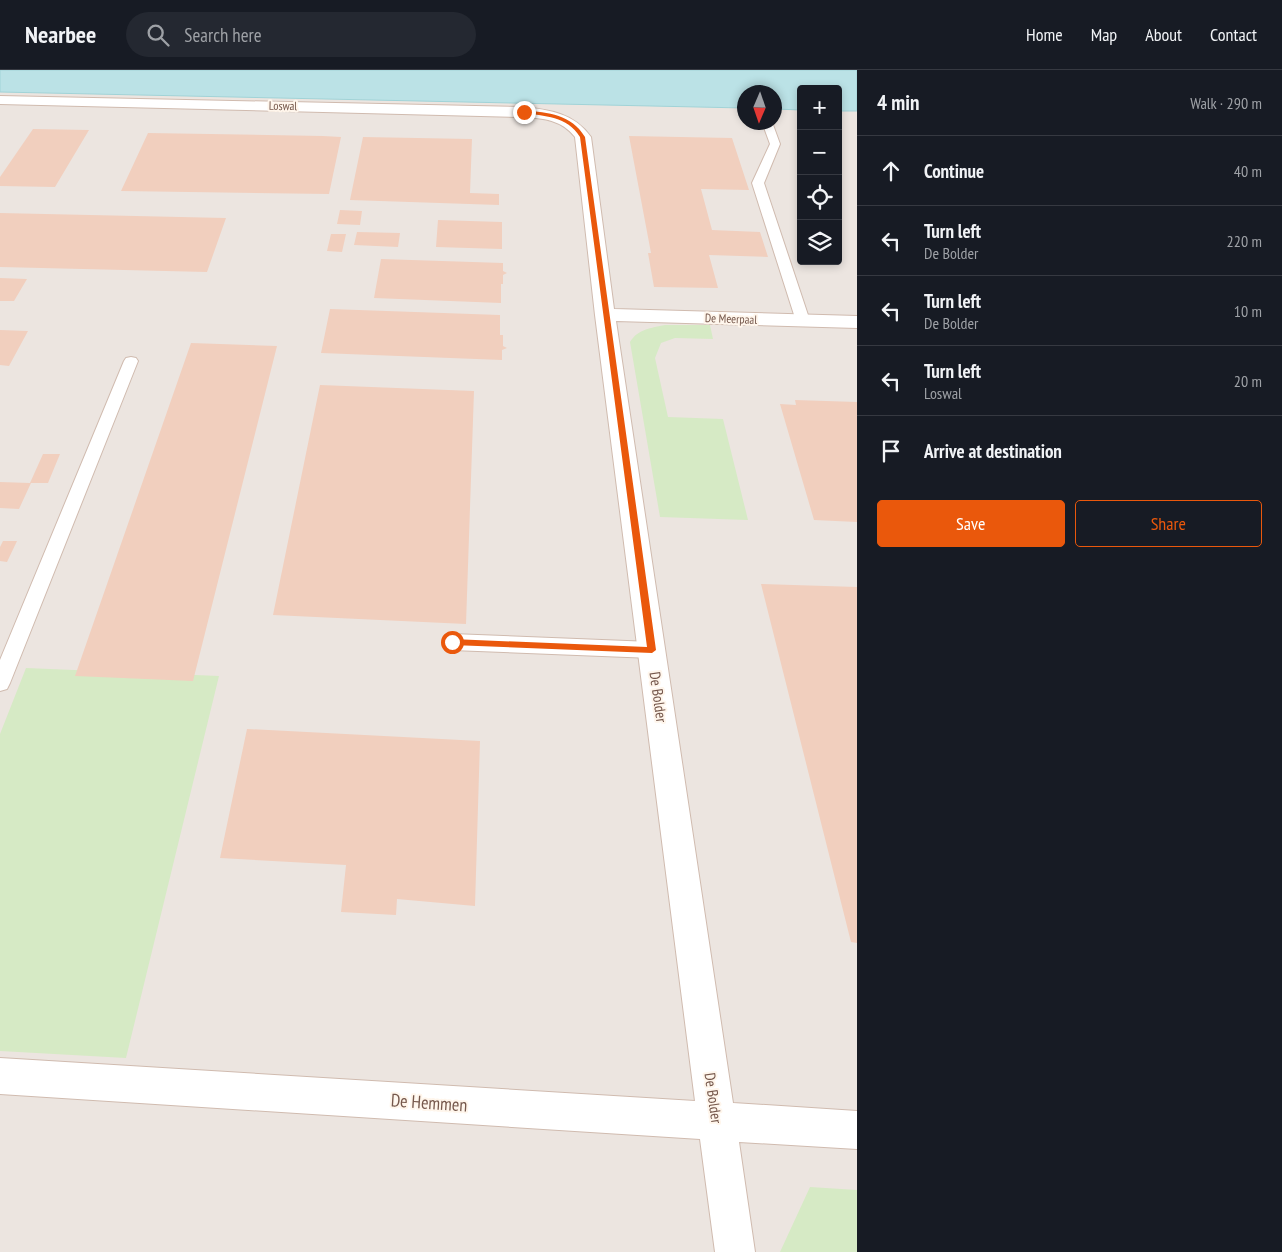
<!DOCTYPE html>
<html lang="en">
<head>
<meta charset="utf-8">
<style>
	:root { --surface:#171b24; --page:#242831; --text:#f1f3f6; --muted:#9ea1a6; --line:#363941; --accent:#ea580c }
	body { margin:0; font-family:"PT Sans Narrow",sans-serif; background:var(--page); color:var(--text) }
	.controls { position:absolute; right:15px; top:15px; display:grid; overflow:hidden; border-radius:5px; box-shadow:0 2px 8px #0003 }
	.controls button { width:45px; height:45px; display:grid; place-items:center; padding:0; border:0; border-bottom:1px solid var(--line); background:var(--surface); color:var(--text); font:25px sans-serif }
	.compass { position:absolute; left:737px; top:15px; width:45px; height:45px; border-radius:50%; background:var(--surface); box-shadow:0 2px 8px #0003; rotate:182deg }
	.stop { position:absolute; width:15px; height:15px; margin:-11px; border:4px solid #ea580c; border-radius:50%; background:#fff }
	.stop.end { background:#ea580c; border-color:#fff; box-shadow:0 1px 5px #0008 }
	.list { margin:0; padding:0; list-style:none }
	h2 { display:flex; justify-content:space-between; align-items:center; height:65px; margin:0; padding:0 20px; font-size:21px }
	h2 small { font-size:16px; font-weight:400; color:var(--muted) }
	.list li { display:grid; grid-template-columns:32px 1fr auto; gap:15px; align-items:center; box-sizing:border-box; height:70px; padding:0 20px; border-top:1px solid var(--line) }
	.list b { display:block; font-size:19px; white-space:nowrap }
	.list p { margin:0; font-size:16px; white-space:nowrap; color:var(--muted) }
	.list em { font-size:16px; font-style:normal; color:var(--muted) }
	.actions { display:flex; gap:10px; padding:15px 20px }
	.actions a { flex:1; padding:11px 0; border:1px solid var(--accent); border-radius:5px; text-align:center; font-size:18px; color:var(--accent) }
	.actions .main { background:var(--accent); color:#fff }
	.icon { flex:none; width:28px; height:28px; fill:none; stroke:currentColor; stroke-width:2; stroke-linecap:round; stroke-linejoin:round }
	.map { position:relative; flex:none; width:857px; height:1182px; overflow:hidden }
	header { display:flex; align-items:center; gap:30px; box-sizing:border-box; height:70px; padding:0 25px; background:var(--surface); border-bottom:1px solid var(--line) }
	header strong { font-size:24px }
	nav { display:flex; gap:28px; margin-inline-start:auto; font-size:18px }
	.search { width:350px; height:45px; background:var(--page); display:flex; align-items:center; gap:12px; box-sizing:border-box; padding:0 18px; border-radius:28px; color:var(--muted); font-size:19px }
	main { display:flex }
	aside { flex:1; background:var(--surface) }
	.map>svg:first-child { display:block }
</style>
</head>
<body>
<header>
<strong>Nearbee</strong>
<div class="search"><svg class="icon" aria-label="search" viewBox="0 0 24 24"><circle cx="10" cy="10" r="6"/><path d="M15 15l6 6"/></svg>Search here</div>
<nav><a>Home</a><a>Map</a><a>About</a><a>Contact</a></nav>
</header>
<main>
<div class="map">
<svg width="857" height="1182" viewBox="0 0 857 1182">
	<rect width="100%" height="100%" fill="#fcf2e6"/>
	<path fill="#ece5e0" d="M0,15L744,33V52H774L775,33L801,34V191H838V35H857V1182H0Z"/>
	<path fill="#d6eac5" d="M665,255H710L713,269L675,268L661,273L655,288L668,347L723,349L748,450L660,447L630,272C638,259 651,258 665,255Z
		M26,598L219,606L126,988L0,981V664Z
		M810,1117L857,1120V1182H780Z"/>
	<path fill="#bbe2e6" stroke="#a1d3d7" d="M0,0H857V41H838V19H801V40L775,39L774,22H744V38L0,22Z"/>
	<path fill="#f1cfbe" d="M33,59L89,60L55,117L0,116V107Z
		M148,63L323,66L341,67L329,124L121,121Z
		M629,66L732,68L749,120L701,119L712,160L760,162L768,187L709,185L718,218L654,217L648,183H651Z
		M363,67L472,69L470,123L499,124V135L350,130Z
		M340,140L362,141L360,155L337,154Z
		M0,143L226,148L207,202L0,197Z
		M438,150L502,152V179L436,177Z
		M357,162L400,163L398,177L354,175Z
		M331,164H346L342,182L327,181Z
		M381,189L503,193V201L507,203L503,205V214H501V233L374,228Z
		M0,208L27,209L14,231H0Z
		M330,239L500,245V265H503V276L507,278L502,280V290L321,283Z
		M0,260L28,261L9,296L0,295Z
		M191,273L277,276L193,611L75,606Z
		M320,315L474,321L466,554L273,545Z
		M795,330L857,332V452L814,450L780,334L796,335Z
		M43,384H60L48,413H31L19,439L0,438V412L30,413Z
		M3,471H17L7,492L0,491V477Z
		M761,514L857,517V873L851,872Z
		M247,659L480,671L475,836L397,829L396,845L341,842L346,795L220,788Z"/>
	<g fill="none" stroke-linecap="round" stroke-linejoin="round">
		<defs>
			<path id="lane" d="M762,52H772L780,74L764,113L810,251L803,255L796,251L752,113L770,74Z
				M131,287L136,288L138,291L10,613L7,619L0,621V590L124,291L126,288Z
				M452,564L652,572L659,575L661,580L659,585L652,588L452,580L445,577L443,572L445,567Z"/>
			<path id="street" d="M0,26L523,37C550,40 574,43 591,67L614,239L857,246V258L616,251L733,1033L857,1041V1079L739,1072L755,1182H715L700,1069L0,1024V988L695,1031L595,245L575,67C562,50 543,48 523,47L0,34Z"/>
		</defs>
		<use href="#lane" stroke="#d0bbaf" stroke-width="2"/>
		<use href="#street" stroke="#d0bbaf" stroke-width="2"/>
		<use href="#lane" fill="#fff" fill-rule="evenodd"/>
		<use href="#street" fill="#fff" fill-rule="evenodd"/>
	</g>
	<path fill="#ea580c" d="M524,40C549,43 571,44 585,67L656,580L652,583L452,575L449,572L452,569L647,577L580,67C567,46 545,46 522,43Z"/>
	<g text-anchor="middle" stroke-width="4" stroke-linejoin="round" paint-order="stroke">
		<g font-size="12" fill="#75574b" stroke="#fff6ec">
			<text transform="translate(283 36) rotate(1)" y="4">Loswal</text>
			<text transform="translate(731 249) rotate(2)" y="4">De Meerpaal</text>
		</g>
		<g font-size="15" fill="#75574b" stroke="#fff6ec">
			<text transform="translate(658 627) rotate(82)" y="5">De Bolder</text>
			<text transform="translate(713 1028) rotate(82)" y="5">De Bolder</text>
		</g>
		<g font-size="18" fill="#75574b" stroke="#fff6ec">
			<text transform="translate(429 1033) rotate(4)" y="6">De Hemmen</text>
		</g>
	</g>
</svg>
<div class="controls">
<button>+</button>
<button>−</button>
<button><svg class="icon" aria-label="locate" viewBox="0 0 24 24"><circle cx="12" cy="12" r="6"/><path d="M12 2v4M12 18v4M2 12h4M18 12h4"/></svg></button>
<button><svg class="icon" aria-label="layers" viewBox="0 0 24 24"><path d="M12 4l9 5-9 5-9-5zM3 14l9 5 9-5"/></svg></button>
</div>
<svg class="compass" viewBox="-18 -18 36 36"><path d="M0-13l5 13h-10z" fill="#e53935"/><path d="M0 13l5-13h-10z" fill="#9ea1a6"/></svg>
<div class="stop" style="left:452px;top:572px"></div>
<div class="stop end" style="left:524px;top:42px"></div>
</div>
<aside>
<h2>4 min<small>Walk · 290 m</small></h2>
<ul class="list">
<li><svg class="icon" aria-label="ahead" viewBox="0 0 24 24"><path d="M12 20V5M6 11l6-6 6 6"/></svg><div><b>Continue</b></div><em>40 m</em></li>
<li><svg class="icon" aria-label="left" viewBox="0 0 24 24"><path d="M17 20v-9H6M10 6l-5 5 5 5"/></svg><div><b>Turn left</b><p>De Bolder</p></div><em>220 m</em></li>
<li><svg class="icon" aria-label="left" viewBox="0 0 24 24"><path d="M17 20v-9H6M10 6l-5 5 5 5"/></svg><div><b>Turn left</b><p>De Bolder</p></div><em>10 m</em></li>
<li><svg class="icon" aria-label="left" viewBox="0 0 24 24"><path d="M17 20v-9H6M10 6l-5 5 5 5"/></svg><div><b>Turn left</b><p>Loswal</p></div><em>20 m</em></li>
<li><svg class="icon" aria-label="arrive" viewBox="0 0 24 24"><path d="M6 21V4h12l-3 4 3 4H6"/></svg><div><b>Arrive at destination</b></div></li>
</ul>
<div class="actions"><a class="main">Save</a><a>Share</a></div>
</aside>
</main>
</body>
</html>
